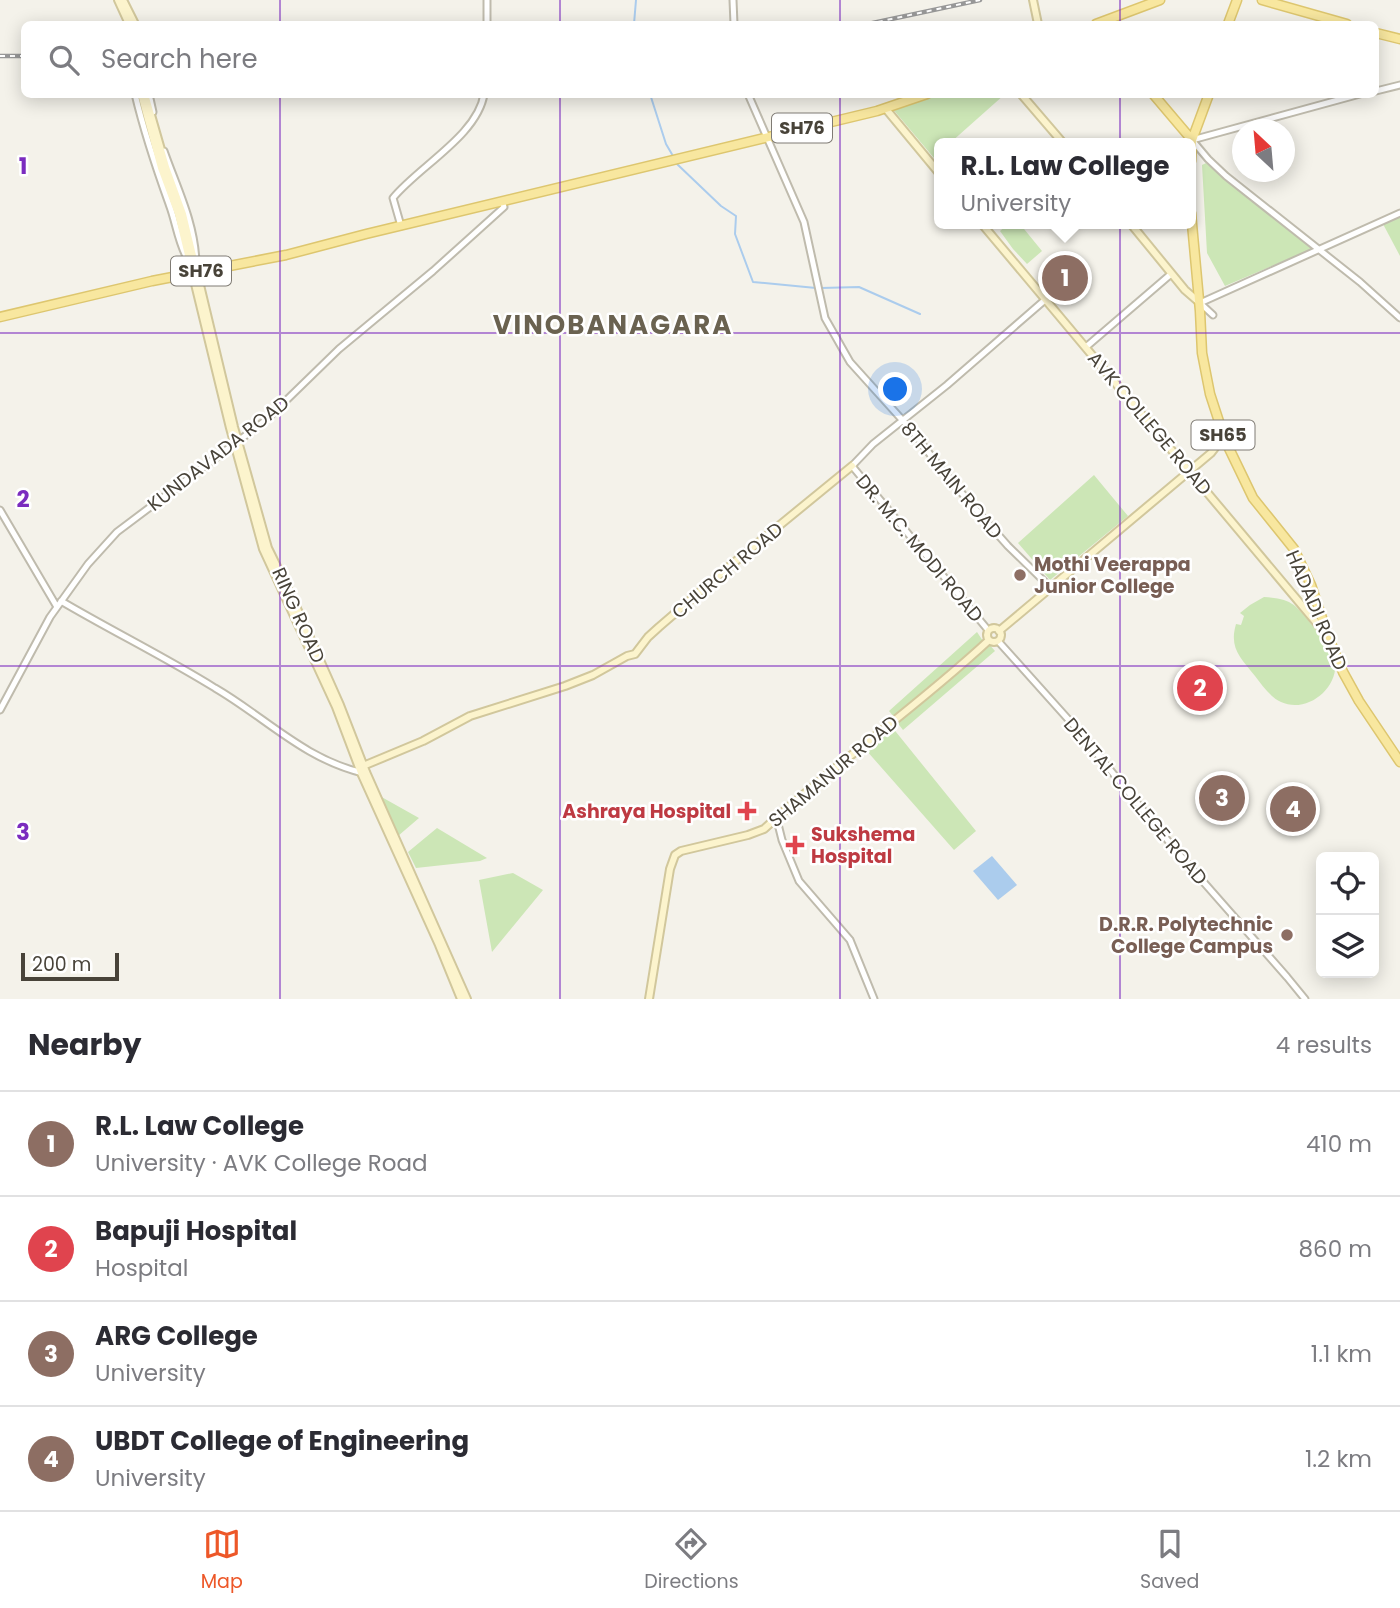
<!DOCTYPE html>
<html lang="en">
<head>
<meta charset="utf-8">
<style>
	:root { --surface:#fff; --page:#f2f2f3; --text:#2b2b33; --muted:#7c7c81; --line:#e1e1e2; --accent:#ed5728 }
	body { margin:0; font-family:Poppins,sans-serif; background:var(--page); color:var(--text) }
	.controls { position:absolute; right:21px; bottom:21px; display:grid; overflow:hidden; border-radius:10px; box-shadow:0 4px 18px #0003 }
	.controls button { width:63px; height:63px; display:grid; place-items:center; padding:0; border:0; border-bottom:2px solid var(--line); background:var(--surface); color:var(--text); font:35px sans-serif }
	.compass { position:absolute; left:1232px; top:119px; width:63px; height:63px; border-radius:50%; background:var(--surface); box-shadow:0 4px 18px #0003; rotate:334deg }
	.scale { position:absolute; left:21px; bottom:18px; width:98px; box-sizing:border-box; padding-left:7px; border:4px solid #484339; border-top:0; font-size:19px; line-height:24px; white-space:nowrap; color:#484339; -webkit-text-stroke:5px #fff; paint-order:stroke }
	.you { position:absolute; left:896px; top:390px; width:24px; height:24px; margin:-18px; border:5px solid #fff; border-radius:50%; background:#1a73e8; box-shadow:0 0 0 10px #1a73e833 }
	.badge { display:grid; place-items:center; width:46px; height:46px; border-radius:50%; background:var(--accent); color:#fff; font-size:23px; font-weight:700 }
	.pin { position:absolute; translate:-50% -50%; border:4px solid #fff; box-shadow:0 2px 7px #0006 }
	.popup { position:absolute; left:934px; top:138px; width:262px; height:91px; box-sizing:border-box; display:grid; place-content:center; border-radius:10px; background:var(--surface); filter:drop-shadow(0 2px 5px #0005); font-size:23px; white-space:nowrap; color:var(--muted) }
	.popup b { font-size:26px; color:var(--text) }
	.popup::after { content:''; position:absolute; left:50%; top:100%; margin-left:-14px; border:14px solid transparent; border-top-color:var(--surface) }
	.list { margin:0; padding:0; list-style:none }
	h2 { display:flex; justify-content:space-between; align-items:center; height:91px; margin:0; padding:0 28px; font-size:30px }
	h2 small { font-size:23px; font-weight:400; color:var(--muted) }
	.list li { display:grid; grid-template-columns:46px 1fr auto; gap:21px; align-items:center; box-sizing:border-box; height:105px; padding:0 28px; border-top:2px solid var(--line) }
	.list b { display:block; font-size:26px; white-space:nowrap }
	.list p { margin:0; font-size:23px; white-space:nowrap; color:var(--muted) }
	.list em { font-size:23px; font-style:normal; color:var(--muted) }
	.icon { flex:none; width:38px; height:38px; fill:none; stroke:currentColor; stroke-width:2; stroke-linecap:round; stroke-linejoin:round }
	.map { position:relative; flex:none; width:1400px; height:999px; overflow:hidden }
	.search { position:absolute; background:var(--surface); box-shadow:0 4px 18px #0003; left:21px; right:21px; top:21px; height:77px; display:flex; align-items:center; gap:18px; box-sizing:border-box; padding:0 24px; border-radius:10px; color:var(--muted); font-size:26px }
	.sheet { height:511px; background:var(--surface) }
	nav { display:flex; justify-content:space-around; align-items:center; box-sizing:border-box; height:98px; border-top:2px solid var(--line); background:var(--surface); font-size:19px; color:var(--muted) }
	nav a { display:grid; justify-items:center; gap:4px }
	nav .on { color:var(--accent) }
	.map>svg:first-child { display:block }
</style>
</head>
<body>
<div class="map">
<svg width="1400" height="999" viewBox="0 0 1400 999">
	<rect width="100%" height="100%" fill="#f4f2ea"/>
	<path fill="#cce6b6" d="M926,95H1004L950,143H939V153L934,158L892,108Z
		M1206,163L1312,249L1225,286L1207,253L1202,165Z
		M1400,216V256L1383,224Z
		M1008,224H1020L1042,251L1027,264L1013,249L1000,231Z
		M1094,475L1128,516L1050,580L1018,543Z
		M1264,597C1292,599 1295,604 1312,625C1321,636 1333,647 1335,661C1339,688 1307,714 1281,702C1270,697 1262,685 1255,676C1240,657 1229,648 1236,624L1241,625L1244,616L1240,613L1250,605Z
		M977,632L983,641L894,717L889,711Z
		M988,643L995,651L903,730L896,721Z
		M892,727L976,831L954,850L866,750Z
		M378,795L419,818L398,836Z
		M437,828L487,858L480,861L416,868L408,852Z
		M513,873L543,890L492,952L479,880Z"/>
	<path fill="#abcced" d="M992,856L1017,885L998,900L973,871Z"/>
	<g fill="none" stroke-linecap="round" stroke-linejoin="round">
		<path stroke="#abcced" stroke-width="2" d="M634,24L636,0
			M650,94L666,144L673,156
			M677,164L721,206L736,216L735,234L753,282L816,288
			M821,288L859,287L920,314"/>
		<defs>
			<path id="tertiary" d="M487,0V24
				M733,0L734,24
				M1376,91L1400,85
				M135,94C144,132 156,168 169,204C176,222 178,243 188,260
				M149,94L153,112
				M748,94L804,222L825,318L850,362L914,433L941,469L985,520L1008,546L1050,587
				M1192,140L1208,159L1226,176L1360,282L1400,318
				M1187,143L1192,140L1360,94
				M164,151C177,188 195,223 196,263
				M401,226L393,198C418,167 478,135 484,94
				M1213,315L1200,303L1400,213
				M1086,347L1171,274
				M0,510L57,607
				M61,601C112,631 165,657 215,688C265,717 304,759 363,773
				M988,630L852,466L873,444L947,385L1046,299
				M998,641L1076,728L1178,853L1287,977L1305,999
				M0,710L50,617L88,564L117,532L266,420L339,349L433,271L504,207L502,201
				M775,819L778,824L782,840L799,881L850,940L874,999"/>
			<path id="secondary" d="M118,0L129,24
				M123,0L135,24
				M1033,0L1038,24
				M141,94L161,168L178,214L230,428L263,549L336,707L361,773L439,945L461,999
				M145,94L166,167L183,214L234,427L268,548L291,595L340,705L366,772L467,999
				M1021,94L1063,143
				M886,109L939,173
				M982,224L1325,633
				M1131,224L1185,290L1200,303
				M987 635a7 7 0 1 1 14 0a7 7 0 1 1-14 0Z
				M999,631L1211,453L1224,436
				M363,766L423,741L470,716L565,686L593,675L627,656L635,654L648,637L659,627L731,565L852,466
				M649,999L670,869L675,855L681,851L748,835L764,829C836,763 917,707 988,641"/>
			<path id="primary" d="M1262,0L1347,24
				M1096,24L1160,0
				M1228,24L1237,0
				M1376,33L1400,39
				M1153,94L1192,140
				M1191,161L1192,140L1209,94
				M1191,213L1200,311L1202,353L1210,394L1225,440L1253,498L1294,549L1311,585L1328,636L1343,672L1359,701L1400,762
				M0,317L152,281L286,255L366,234L877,111L927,94"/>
		</defs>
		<use href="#tertiary" stroke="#bfbbad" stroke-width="9"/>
		<use href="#secondary" stroke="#d1c79c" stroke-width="10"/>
		<use href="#primary" stroke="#ddc66f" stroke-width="11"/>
		<use href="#tertiary" stroke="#fff" stroke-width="5"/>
		<use href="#secondary" stroke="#fcf4cd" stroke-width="6"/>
		<use href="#primary" stroke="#f8e79f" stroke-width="8"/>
		<defs>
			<path id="rail" d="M868,24L980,0
				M0,56H24"/>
		</defs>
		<use href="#rail" stroke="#989898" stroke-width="4.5"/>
		<use href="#rail" stroke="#fff" stroke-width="2" stroke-dasharray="5" stroke-linecap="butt"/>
	</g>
	<path fill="none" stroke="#7b2cbf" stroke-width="2" stroke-opacity="0.55" d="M280,0V24M560,0V24M840,0V24M1120,0V24M280,94V999M560,94V999M840,94V999M1120,94V999M0,333H1400M0,666H1400"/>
	<g fill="#8d6e63" stroke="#fff" stroke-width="2.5">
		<circle cx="1020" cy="575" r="7"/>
		<circle cx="1287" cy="935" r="7"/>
	</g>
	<g fill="#e0444e" stroke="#fff" stroke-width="2.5">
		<path d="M743.5 800.5h7v7h7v7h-7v7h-7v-7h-7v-7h7z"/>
		<path d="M791.5 834.5h7v7h7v7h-7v7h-7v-7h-7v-7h7z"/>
	</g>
	<g text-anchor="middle" stroke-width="5" stroke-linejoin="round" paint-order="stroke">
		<g fill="#fff" stroke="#7f7b74" stroke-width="2">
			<rect x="772" y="113.5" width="60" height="29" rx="5"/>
			<rect x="171" y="256.5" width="60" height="29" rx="5"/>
			<rect x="1191.5" y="420.5" width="63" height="29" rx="5"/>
		</g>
		<g font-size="18" font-weight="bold" fill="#484339">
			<text x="802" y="134">SH76</text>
			<text x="201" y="277">SH76</text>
			<text x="1223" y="441">SH65</text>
		</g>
		<g font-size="19" fill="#484339" stroke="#fff">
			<text transform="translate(1150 423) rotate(50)" y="7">AVK COLLEGE ROAD</text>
			<text transform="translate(218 453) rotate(-38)" y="7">KUNDAVADA ROAD</text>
			<text transform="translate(952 480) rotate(50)" y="7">8TH MAIN ROAD</text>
			<text transform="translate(920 548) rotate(50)" y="7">DR. M.C. MODI ROAD</text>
			<text transform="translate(727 570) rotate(-40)" y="7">CHURCH ROAD</text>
			<text transform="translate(1317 610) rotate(67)" y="7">HADADI ROAD</text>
			<text transform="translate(299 615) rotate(66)" y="7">RING ROAD</text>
			<text transform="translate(833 771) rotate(-40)" y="7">SHAMANUR ROAD</text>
			<text transform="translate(1136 801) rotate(50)" y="7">DENTAL COLLEGE ROAD</text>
		</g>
		<g font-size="19" font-weight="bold" fill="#785e54" stroke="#fff" text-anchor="start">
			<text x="1034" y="571">Mothi Veerappa<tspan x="1034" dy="22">Junior College</tspan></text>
			<text x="1273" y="931" text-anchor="end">D.R.R. Polytechnic<tspan x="1273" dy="22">College Campus</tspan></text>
		</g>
		<g font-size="19" font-weight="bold" fill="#be3a42" stroke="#fff" text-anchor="end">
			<text x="731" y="818">Ashraya Hospital</text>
			<text x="811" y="841" text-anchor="start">Sukshema<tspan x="811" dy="22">Hospital</tspan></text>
		</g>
		<g font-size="26" font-weight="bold" letter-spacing="2" fill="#6a6250" stroke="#fff">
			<text x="613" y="334">VINOBANAGARA</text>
		</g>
	</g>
	<g font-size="23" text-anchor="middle" font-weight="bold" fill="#7b2cbf" stroke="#fff" stroke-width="5" stroke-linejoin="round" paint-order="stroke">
		<text x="23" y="174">1</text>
		<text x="23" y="507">2</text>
		<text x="23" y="840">3</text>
	</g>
</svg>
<div class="controls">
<button><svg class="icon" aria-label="locate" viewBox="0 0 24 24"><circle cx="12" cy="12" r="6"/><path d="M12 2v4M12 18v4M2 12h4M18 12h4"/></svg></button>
<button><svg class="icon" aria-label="layers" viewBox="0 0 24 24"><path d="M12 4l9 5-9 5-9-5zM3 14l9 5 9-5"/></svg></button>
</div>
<svg class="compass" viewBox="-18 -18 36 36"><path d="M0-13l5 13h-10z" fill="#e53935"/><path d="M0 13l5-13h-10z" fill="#7c7c81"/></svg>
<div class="scale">200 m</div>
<div class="you"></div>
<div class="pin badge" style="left:1065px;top:278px;background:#8d6e63">1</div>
<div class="popup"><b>R.L. Law College</b>University</div>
<div class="pin badge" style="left:1200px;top:688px;background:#e0444e">2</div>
<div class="pin badge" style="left:1222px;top:798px;background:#8d6e63">3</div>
<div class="pin badge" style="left:1293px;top:809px;background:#8d6e63">4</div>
<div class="search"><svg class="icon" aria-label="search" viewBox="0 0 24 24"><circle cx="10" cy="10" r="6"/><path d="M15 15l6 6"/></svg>Search here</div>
</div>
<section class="sheet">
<h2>Nearby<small>4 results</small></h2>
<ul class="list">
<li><span class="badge" style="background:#8d6e63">1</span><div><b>R.L. Law College</b><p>University · AVK College Road</p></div><em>410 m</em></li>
<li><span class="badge" style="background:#e0444e">2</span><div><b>Bapuji Hospital</b><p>Hospital</p></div><em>860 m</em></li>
<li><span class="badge" style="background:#8d6e63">3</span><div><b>ARG College</b><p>University</p></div><em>1.1 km</em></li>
<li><span class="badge" style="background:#8d6e63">4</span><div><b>UBDT College of Engineering</b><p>University</p></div><em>1.2 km</em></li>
</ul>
</section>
<nav>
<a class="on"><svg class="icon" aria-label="map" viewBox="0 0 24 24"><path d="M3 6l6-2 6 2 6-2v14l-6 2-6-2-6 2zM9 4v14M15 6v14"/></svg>Map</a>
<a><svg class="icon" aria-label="directions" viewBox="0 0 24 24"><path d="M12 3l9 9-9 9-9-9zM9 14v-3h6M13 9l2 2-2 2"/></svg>Directions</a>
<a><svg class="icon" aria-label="saved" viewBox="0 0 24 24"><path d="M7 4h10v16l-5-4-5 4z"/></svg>Saved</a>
</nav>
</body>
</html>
